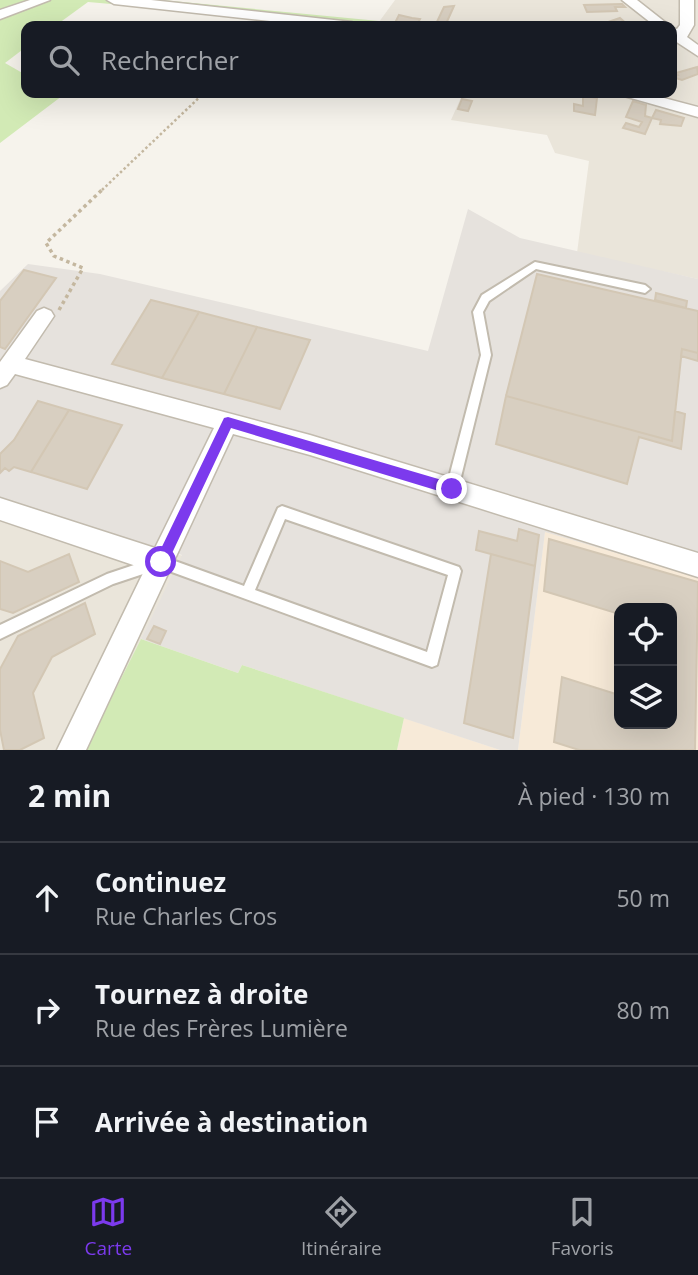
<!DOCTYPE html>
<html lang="fr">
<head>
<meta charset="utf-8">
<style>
	:root { --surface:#171b24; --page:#20242c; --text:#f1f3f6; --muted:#9ea1a6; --line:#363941; --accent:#7c3aed }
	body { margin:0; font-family:"Open Sans",sans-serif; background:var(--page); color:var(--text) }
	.controls { position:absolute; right:21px; bottom:21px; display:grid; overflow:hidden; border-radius:14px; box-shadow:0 7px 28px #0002 }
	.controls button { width:63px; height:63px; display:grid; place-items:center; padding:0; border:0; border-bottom:2px solid var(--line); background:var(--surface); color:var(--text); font:35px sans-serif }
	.stop { position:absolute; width:21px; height:21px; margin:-16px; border:5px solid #7c3aed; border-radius:50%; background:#fff }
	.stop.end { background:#7c3aed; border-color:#fff; box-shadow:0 2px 7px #0008 }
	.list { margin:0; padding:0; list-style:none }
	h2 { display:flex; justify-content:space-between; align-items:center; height:91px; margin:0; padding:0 28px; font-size:30px }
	h2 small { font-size:23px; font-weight:400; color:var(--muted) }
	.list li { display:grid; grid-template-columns:46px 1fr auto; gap:21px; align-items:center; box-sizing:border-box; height:112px; padding:0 28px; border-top:2px solid var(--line) }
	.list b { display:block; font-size:26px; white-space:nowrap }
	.list p { margin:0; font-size:23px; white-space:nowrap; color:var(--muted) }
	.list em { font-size:23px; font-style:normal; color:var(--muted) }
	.icon { flex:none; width:38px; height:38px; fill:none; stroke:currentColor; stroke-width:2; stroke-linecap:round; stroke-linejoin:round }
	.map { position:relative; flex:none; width:698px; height:750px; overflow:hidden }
	.search { position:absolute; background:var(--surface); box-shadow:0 7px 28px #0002; left:21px; right:21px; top:21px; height:77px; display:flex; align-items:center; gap:18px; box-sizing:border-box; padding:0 24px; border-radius:14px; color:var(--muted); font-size:26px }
	.sheet { height:427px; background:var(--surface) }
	nav { display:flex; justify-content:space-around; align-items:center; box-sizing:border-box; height:98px; border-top:2px solid var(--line); background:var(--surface); font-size:19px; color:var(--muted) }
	nav a { display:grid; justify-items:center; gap:4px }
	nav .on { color:var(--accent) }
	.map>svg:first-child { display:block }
</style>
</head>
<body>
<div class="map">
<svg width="698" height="750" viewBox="0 0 698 750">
	<rect width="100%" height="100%" fill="#f6f3ec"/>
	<path fill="#eae5da" d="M395,0H698V279L577,253L589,161L555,153L547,135L451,120L463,93H672V26H376Z
		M0,501L183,556L85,750H0Z"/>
	<path fill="#f7ead8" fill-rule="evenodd" d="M545,531L698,577V750H518ZM619,608H672V724H619Z
		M404,718L500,750H397Z"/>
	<path fill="#e6e2dd" d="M468,209L520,238L698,279V577L545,532L518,750H500L242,665L238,673L141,639L182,555L0,501V291L28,264L100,274L428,351Z"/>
	<path fill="#d2eab5" d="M0,0H162L379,21L376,26H330L273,18L88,2L55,26H26V47L5,63L26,75V93H57L62,96L0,143Z
		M141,639L238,673L242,665L404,718L397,750H85Z"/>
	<path fill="#d8cfc1" stroke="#d3c7b4" stroke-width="2" d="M622,4L625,7H615L617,11L587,12L584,5Z
		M454,6L445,26H435L444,7Z
		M399,15L412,18L420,19L416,26L395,23Z
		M620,18L629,26H609L605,23Z
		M697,67L698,74L682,80L672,77L678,75L676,73Z
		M583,96L597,98L595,115L574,111V104L583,106Z
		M462,99L472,101L468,111L458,109Z
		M633,101L646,105L645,116L652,118L645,134L623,128L626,123L639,127L642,122L626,117Z
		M656,110L684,118L681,126L660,124L661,120L652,118Z
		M24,270L56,278L5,349L0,347V301Z
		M537,274L698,311V353L682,349L672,441L506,396Z
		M656,293L687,301L686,308L655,300Z
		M151,300L199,312L162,378L112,364Z
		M199,312L257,327L224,394L162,378Z
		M257,327L310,340L280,409L224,394Z
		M682,349L698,353V361L681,356Z
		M506,396L672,441L675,411L685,414L681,449L639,437L627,484L496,444Z
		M38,401L69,410L31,472L14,467L9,471L5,468L0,473V454L14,440Z
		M69,410L122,425L87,489L31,472Z
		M519,529L539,535L535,566L476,550L479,531L517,541Z
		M549,539L698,582L695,750H579L554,742L562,677L619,695V724H672V608H619V614L544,591Z
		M69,554L79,582L13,613L0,609V561L28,572Z
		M491,554L535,566L513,738L464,723Z
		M85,603L95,634L52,657L33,693L44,738L20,750H4L0,730V669L18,636Z
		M154,626L166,631L160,644L147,639Z"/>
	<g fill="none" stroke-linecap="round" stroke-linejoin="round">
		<defs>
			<path id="lane" d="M535,262L645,285L650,289L645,293L536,269L489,301L483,312L491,355L458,489L456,493L452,494L448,493L446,489L481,355L473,312L482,295Z
				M282,506L459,567L461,571L437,665L432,667L161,568L113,584L0,639V625L107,574L161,556L244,586L278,508ZM285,519L448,575L427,652L255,590Z"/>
			<path id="street" d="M30,0H50L0,19V10Z
				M107,0H151L352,22L359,26H317L114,4Z
				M622,0H637L670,26H655Z
				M680,0H694V25L687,37L698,45V56L672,39V28L677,29L680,25Z
				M621,93H645L698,107V117L624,96Z
				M44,308L51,311L54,316L25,359L310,435L698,553V577L310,455L233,434L86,750H57L145,569L0,520V498L155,548L214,428L15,374L7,385L0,388V362L37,311Z"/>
		</defs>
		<use href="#lane" stroke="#c2bbae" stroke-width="4"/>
		<use href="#street" stroke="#c2bbae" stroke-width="3"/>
		<path stroke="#c4b79f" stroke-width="2.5" stroke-dasharray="2.5 2.5" stroke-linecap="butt" d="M102,190L204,93"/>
		<path stroke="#c4b79f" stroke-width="3.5" stroke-dasharray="3.5 3.5" stroke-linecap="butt" d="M59,310L83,268L54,256L46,243L104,188"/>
		<use href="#lane" fill="#fff" fill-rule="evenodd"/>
		<use href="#street" fill="#fff" fill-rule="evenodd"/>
	</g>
	<path fill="#7c3aed" d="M228,417L452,483L459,489L452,495L231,428L166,566H157V557L224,418Z"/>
</svg>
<div class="controls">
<button><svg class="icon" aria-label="locate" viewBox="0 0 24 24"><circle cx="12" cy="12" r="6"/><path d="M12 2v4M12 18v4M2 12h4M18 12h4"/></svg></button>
<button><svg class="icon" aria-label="layers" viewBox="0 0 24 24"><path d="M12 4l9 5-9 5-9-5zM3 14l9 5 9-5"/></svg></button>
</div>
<div class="stop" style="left:161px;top:562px"></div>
<div class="stop end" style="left:452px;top:489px"></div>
<div class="search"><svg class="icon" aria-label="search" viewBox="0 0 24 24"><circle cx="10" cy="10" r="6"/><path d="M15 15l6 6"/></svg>Rechercher</div>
</div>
<section class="sheet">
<h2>2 min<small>À pied · 130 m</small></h2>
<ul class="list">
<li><svg class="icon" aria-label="ahead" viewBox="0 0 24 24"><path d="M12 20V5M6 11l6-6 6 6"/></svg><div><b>Continuez</b><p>Rue Charles Cros</p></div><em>50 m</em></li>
<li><svg class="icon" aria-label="right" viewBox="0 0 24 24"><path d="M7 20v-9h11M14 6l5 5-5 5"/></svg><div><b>Tournez à droite</b><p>Rue des Frères Lumière</p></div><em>80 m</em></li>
<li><svg class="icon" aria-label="arrive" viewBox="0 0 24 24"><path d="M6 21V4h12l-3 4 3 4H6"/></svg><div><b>Arrivée à destination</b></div></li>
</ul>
</section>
<nav>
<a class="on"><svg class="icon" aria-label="map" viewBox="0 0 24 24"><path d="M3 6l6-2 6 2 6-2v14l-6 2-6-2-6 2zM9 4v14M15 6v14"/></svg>Carte</a>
<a><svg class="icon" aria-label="directions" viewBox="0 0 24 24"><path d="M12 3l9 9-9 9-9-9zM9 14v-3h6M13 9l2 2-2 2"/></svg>Itinéraire</a>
<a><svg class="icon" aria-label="saved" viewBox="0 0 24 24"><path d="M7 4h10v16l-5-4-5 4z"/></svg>Favoris</a>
</nav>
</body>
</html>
